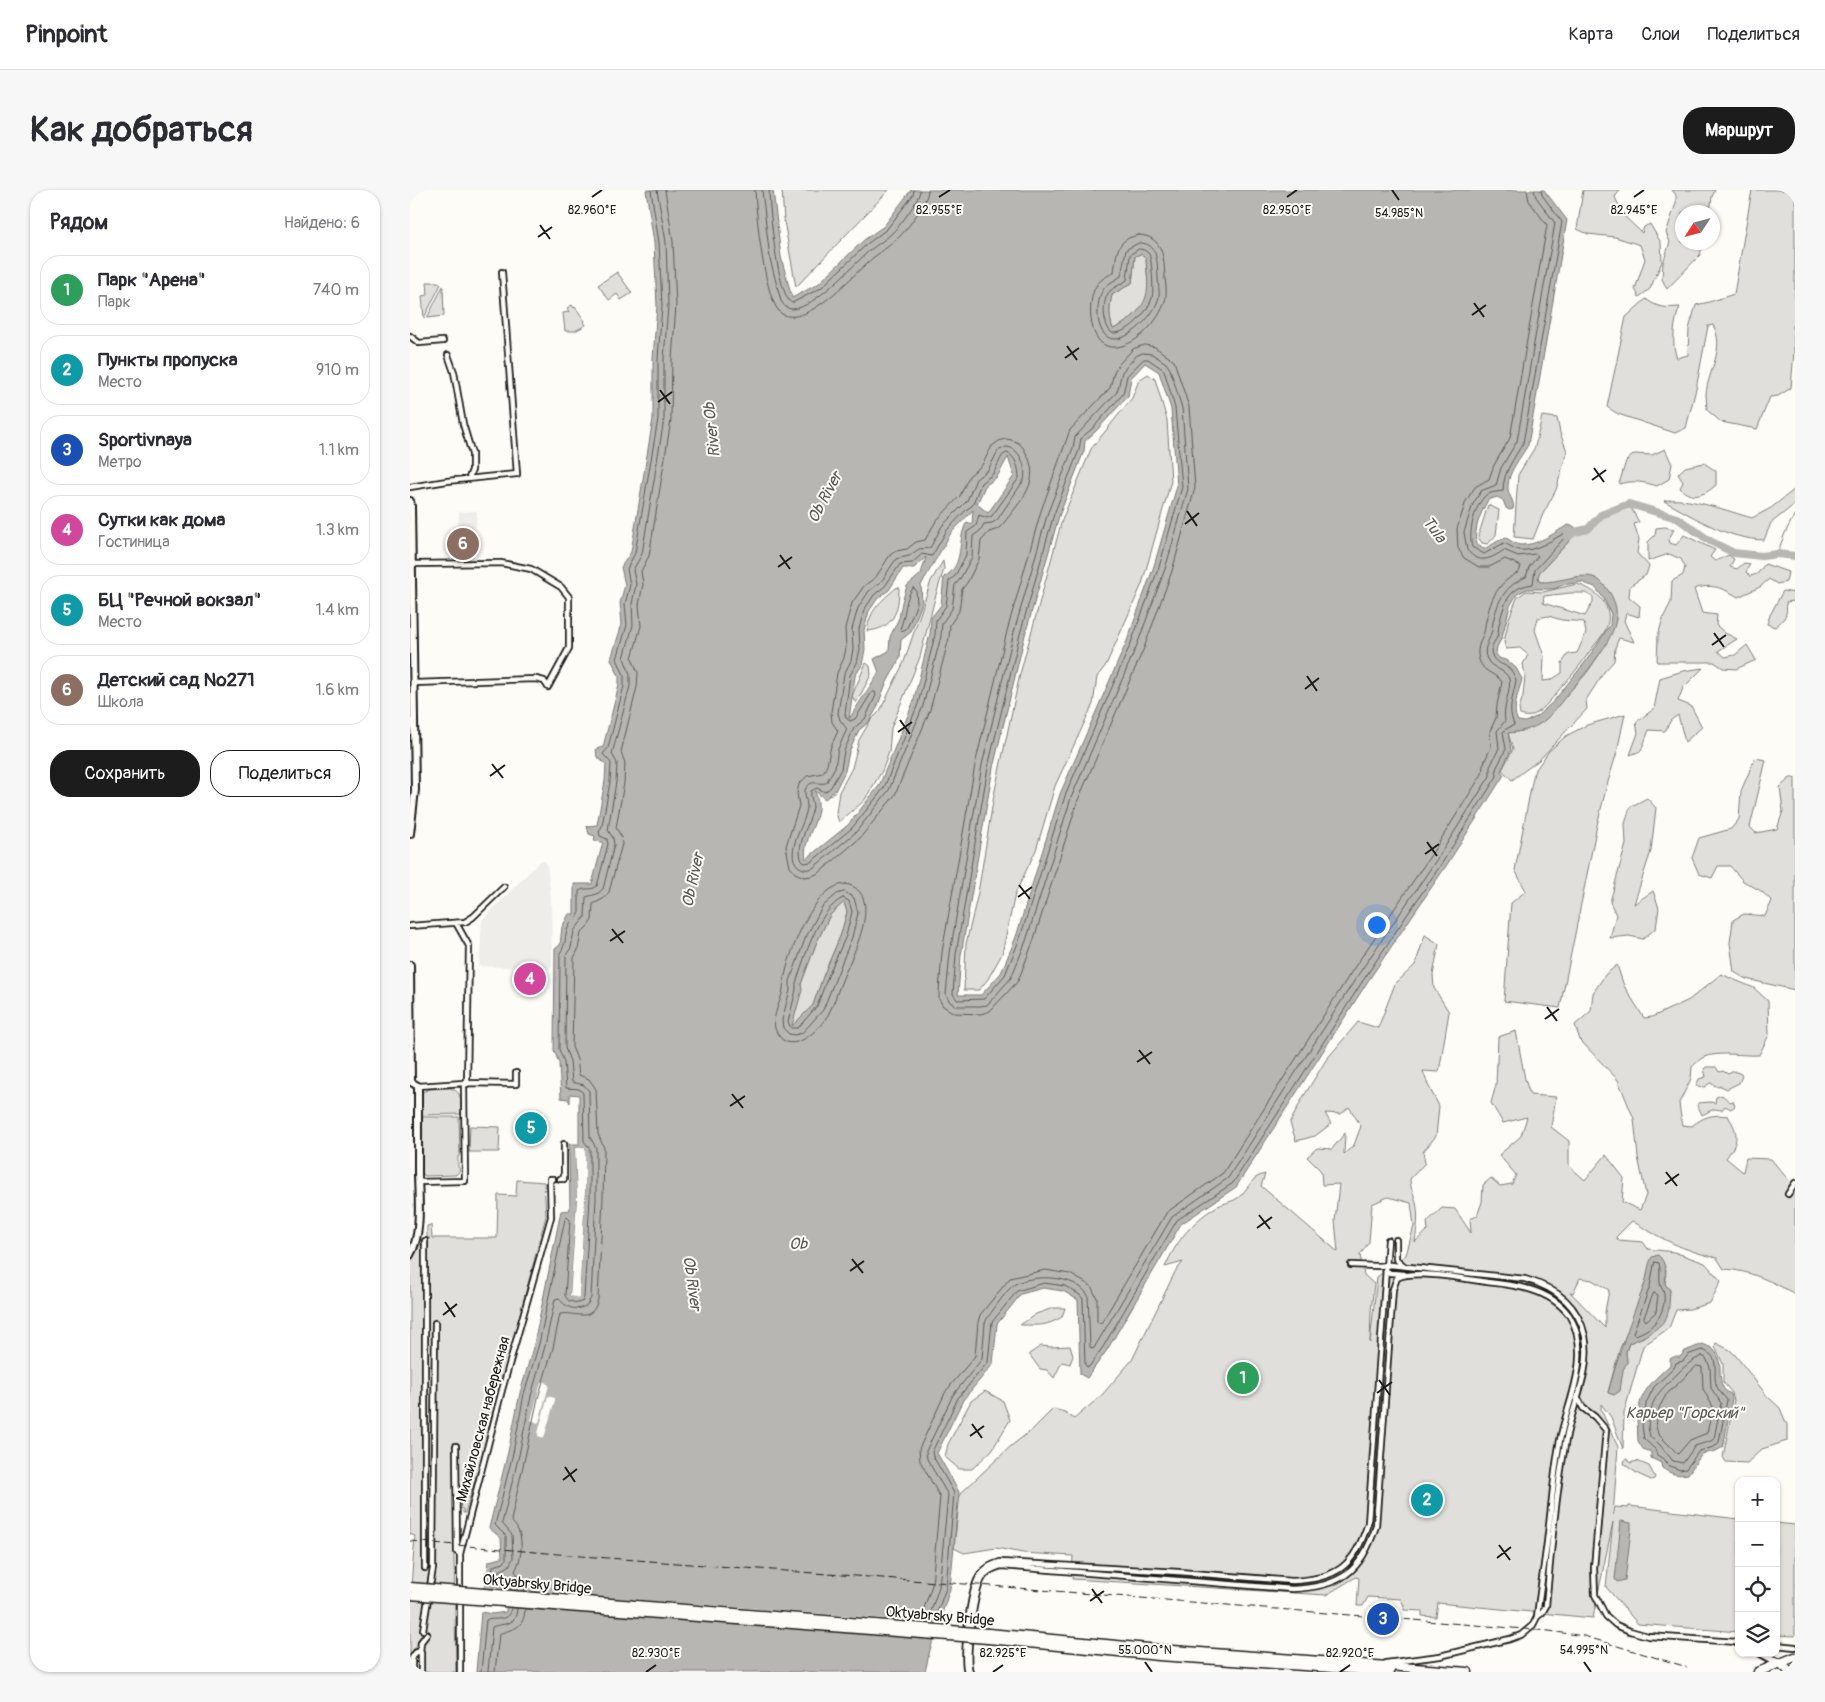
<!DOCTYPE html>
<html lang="ru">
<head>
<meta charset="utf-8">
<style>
	:root { --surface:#fff; --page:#f7f7f7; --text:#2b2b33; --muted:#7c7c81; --line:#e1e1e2; --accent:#1c1c1c }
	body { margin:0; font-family:Pangolin,sans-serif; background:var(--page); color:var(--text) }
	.controls { position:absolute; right:15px; bottom:15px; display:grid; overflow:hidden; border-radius:10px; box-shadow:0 1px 4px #0004 }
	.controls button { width:45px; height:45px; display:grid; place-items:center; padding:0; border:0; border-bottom:1px solid var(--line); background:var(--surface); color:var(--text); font:25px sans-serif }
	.compass { position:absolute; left:1265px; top:15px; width:45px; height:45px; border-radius:50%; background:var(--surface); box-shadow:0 1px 4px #0004; rotate:234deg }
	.you { position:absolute; left:966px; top:734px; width:18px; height:18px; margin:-12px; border:4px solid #fff; border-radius:50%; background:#1a73e8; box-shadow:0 0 0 8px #1a73e833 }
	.badge { display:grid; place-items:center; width:32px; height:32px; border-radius:50%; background:var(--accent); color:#fff; font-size:16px; font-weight:700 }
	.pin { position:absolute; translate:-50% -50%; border:2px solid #fff; box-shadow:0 1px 5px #0006 }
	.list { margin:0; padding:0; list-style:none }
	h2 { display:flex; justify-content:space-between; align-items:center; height:65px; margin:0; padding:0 20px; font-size:21px }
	h2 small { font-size:16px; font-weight:400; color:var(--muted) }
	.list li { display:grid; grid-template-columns:32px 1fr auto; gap:15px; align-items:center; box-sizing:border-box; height:70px; margin:0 10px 10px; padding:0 10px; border:1px solid var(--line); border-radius:20px }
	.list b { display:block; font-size:19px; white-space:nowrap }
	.list p { margin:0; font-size:16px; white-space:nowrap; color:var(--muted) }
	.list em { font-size:16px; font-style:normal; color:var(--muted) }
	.actions { display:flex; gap:10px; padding:15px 20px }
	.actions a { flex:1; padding:11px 0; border:1px solid var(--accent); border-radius:20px; text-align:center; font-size:18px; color:var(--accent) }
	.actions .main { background:var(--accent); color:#fff }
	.icon { flex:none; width:28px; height:28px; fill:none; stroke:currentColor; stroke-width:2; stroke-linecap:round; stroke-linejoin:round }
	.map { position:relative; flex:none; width:1385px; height:1482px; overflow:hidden; border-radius:20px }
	header { display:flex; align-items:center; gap:30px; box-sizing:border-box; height:70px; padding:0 25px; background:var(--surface); border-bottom:1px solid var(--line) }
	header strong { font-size:24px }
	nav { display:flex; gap:28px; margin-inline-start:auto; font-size:18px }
	.intro { display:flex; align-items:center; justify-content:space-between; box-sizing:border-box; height:120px; padding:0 30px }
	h1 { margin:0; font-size:35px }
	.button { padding:12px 22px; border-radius:20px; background:var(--accent); color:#fff; font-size:18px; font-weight:700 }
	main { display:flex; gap:30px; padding:0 30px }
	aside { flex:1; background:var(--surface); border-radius:20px; box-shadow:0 1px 4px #0004 }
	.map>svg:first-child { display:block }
</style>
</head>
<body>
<header>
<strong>Pinpoint</strong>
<nav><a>Карта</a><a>Слои</a><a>Поделиться</a></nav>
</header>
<div class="intro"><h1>Как добраться</h1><a class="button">Маршрут</a></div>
<main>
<aside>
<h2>Рядом<small>Найдено: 6</small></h2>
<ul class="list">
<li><span class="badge" style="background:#2e9e5b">1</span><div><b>Парк &quot;Арена&quot;</b><p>Парк</p></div><em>740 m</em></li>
<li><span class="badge" style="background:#0f9aa8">2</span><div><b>Пункты пропуска</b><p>Место</p></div><em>910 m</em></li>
<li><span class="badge" style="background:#1a4fb4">3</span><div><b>Sportivnaya</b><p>Метро</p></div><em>1.1 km</em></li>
<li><span class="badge" style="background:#d1479c">4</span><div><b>Сутки как дома</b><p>Гостиница</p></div><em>1.3 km</em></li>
<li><span class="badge" style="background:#0f9aa8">5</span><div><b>БЦ &quot;Речной вокзал&quot;</b><p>Место</p></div><em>1.4 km</em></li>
<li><span class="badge" style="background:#8d6e63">6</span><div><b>Детский сад №271</b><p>Школа</p></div><em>1.6 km</em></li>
</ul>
<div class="actions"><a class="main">Сохранить</a><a>Поделиться</a></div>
</aside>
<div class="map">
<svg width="1385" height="1482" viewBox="0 0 1385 1482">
	<rect width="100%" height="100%" fill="#fdfcf7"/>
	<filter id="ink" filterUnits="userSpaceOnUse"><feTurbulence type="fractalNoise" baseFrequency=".02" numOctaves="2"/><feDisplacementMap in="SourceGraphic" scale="10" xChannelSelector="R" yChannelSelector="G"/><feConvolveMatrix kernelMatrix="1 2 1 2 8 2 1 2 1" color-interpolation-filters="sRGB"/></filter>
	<g filter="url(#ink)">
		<path fill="#eeede9" d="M67,321L63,370H42V337H48L49,322Z
			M130,671H134L137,675L141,707L142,776H140L139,779L69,776L72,730Z"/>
		<path fill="#e0dfdb" stroke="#7e7e7c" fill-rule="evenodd" d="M372,0H479L386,97L374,31Z
			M1173,0H1210L1205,7L1213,25L1232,43L1234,37L1240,34L1251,53L1252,72L1240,99L1229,107L1225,99L1235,69L1230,55L1205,47L1178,44L1167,39Z
			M1262,0H1305L1302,7L1300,22H1272V52L1293,53L1290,65L1257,99L1252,89L1253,73L1260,52L1256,43L1266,13V5Z
			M1342,0H1385V133L1383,136L1384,161L1381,198L1368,206L1360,207L1347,239L1311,232L1297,220C1297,215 1296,209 1296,204C1298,180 1316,159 1303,135L1298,136L1286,199L1276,238L1265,243L1208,224L1197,217L1216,127L1236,109C1247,118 1256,118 1270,117C1264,129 1261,156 1267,168L1278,165L1279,139L1286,115L1299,112L1324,104Z
			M731,63L736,68C736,79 739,92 738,103C736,120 717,133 703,139C699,128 699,117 702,105L722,93L725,66Z
			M207,82L222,103L211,110L207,104L199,110L188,95Z
			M17,92H28L31,94L14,128L12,106L18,105Z
			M33,96L34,126L17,128Z
			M162,115L164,118L165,117L175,131L174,132L176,135L165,141H155L153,123L159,122L157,118Z
			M738,184L745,189L757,230L761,291L732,394L696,475L687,487L683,514L645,596L626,660L605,704L592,764L578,789L569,800H554L556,754L568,703L584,605L610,484L652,330L681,259L722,208L729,190Z
			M1132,226L1147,228L1150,243L1157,261L1146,300L1133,324L1123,349L1104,347L1108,285L1125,257Z
			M1255,259L1262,274L1259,289L1247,296C1234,292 1223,290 1209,294L1216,271L1224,264L1242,265Z
			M1294,273L1306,281V295C1295,305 1282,311 1270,298L1273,292L1268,284L1275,277Z
			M1385,299V314L1361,333L1354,350C1317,349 1286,328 1254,311C1274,305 1321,322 1342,328L1361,318Z
			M1219,314L1229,332L1224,334L1229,349L1227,363L1239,376L1236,385L1220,396L1219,407L1230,416L1229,427L1216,423L1214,431L1224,452L1209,448L1205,458L1204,471L1194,482L1176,510L1177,519L1129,570L1102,590L1092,580L1103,559L1098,543L1113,541L1161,500L1176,484L1189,465L1206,430L1196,397L1168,387L1140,393L1130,392L1128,388L1129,383L1162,348L1165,342L1178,339L1191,325Z
			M1078,315L1089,320L1086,345L1078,354L1072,353L1068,347Z
			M1255,337L1264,339L1259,349L1260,353L1266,355L1274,345L1305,360L1300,367L1305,371L1319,365L1324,369L1320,377L1327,379L1334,373L1340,374L1336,382L1340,386L1347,384L1355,374L1378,382L1376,392L1367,394L1359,389L1350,397L1328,407C1313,398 1302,393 1284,399L1292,423L1307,425L1306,435L1315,443L1327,449L1308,461L1315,467L1325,465L1337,455L1346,470L1326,479L1313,478L1304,472H1247L1248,446L1253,428L1261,412L1262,391L1273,385L1275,377L1271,369L1259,364L1238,371V352L1245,345L1246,338Z
			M533,371L534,379L525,408L510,467L481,538L479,562L472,581L454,611L429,632L426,623L429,602L442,578L449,550L460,531L470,521L494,472L521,391Z
			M1167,394C1187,400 1205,416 1196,439C1192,447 1185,454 1180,461C1172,473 1164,483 1154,494C1145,504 1134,521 1121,526C1117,527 1113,526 1110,525L1109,518L1113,506L1115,486L1113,474L1118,465L1110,458L1096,459L1094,452L1099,428L1107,408L1116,401L1133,402ZM1160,403H1175L1183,407V412L1175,426L1133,413L1134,406ZM1138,426L1152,430L1174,432L1176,443L1167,463L1158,464L1152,473V483L1141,490L1133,491L1134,466L1125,440L1128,428Z
			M489,397C489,421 484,439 457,441C460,419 470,412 486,398Z
			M1373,401L1385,403V411L1376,412C1378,425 1375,429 1365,437L1357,434L1360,425Z
			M456,473L460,476L461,485L446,513L442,506Z
			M1293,478L1273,498L1268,511L1281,516L1292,537L1275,552L1268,525L1261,530L1255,541L1239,540L1231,561L1220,565L1228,543L1226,532L1244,519L1250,488L1273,481Z
			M1215,524L1207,562L1197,595L1187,635L1150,818L1094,811L1101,713L1116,701L1105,680L1124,582L1139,561L1156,546L1177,535Z
			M1345,568L1356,570L1340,637L1346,643L1367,639L1373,621L1370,597L1380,588H1385V800L1336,789L1324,782L1320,753L1323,730L1334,724L1355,726L1362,711L1351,701L1333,691L1320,676H1308L1302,688L1289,684L1282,668L1289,648L1321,639L1329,629L1331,601Z
			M1237,608L1246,618L1241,661L1224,714L1243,701L1249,718L1246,738L1233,749L1219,746L1200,748L1206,725L1200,712L1216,654L1215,634L1220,617Z
			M434,712L437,722L431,744L414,784L403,815L381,837L391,800V794L406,754L420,725Z
			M1015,745L1029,754L1023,785L1024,798L1039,822L1029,882L1013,881L1018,895L1029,916L1026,946L1013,962L1015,973L1000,989C1000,998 1004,1003 1006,1012C1009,1028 1007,1037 1005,1052L1018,1040L1017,1032L1032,1018L1045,1019L1061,1043L1060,1029L1067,1026L1072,1012L1073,995L1081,988L1090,996L1102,994L1106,985L1089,965L1111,946L1117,927L1093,933L1081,913L1086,895L1088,847L1106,841L1115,889L1120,905L1146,907L1141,937L1159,951V976L1175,990L1196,965L1214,988L1212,1012L1230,1020L1236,1005L1228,967L1224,929L1208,890L1170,850L1165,835L1181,821L1183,803L1195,785L1207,775L1214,796L1234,828L1242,827L1279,810L1311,784L1344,798L1358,811L1359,845L1349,865C1331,866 1311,861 1294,867C1290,869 1285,874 1282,877L1281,889L1269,913L1272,935L1282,936C1294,926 1303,924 1318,926C1329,943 1329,952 1316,968L1333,982L1336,968L1361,969L1380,992L1385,1001V1104C1363,1092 1339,1080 1314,1079L1307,1068C1272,1060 1252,1049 1222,1031L1206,1047L1208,1050L1233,1052L1238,1059L1264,1062L1295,1073L1311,1091L1300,1113L1280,1119L1266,1120L1259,1138L1233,1156L1214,1223L1213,1259L1201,1227L1191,1214V1220L1208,1257L1203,1325L1205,1317L1218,1318L1219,1316L1329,1329V1442L1228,1434L1196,1397L1203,1332L1183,1428L1028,1413L1026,1427L1012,1426V1421L994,1420V1416L991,1409L958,1407L953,1416H947L949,1388L946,1387L916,1405L662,1389L663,1366L613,1363L586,1358L554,1363L544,1358L550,1304L601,1256L623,1239L643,1219L655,1222L664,1229L691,1206L722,1170L765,1082L773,1072L755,1077C766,1052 782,1031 806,1017C813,1013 822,1012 828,1008C839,999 840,987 855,984L851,996L928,1062L925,1031L929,994L912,995L911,981L897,967L907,958L922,959L935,943L934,964L944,955L951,936L939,917L931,924L915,923L921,934L905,946L886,951L880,933L892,909L916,870L948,832L968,838L985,794L1005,775ZM978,1007L1001,1013L1004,1036L996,1065L967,1087L960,1153L961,1121L964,1094L954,1085L950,1065L959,1052L962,1014ZM1256,1079L1255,1094L1260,1100L1259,1106L1234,1147L1219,1153L1216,1162L1217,1172L1198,1202L1210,1158L1218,1141L1237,1087ZM1170,1088L1182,1090L1199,1100L1195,1122V1138L1160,1102L1163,1103Z
			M1296,877H1306L1309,882L1313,881L1318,884L1324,881L1331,884L1332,886L1329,893L1317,899L1311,896L1308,897L1300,893L1295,897L1286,896L1289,889L1296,887L1294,879Z
			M40,898C53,901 51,913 51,924L11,925L12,902L18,900V899Z
			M1312,905L1320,912L1323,911L1325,916L1321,919L1315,916L1312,920L1304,919L1292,925L1288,916V913L1300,912L1305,913L1306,907Z
			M11,927H49L50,965L48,966V976L50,980L46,985L15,986L12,983Z
			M60,936L90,937L89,962H59Z
			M107,990L134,992L136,1026L74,1260L55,1323H53V1319L45,1317L44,1366L46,1482H0V1409L5,1346L0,1344V1073L13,1050L20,1048H17V1036L21,1035L22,1048H87L88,1005L106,1006Z
			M643,1118H655L652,1127C635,1137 629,1135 610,1135L626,1124Z
			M1306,1153L1320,1160L1326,1166L1358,1207L1370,1218L1377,1235V1251L1352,1259L1337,1273L1316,1272L1313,1267L1324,1210L1322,1203L1313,1192V1174L1305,1156Z
			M631,1156L641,1157L660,1156L663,1166L660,1174L652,1172L644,1188L637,1180L630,1179L619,1164Z
			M575,1201L593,1211L600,1230L582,1260L562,1279H549L535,1267L538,1254L561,1211Z
			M1217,1269L1220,1273L1227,1271L1239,1276L1245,1287L1244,1289L1241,1290L1228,1284L1215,1275L1214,1271Z
			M1366,1333L1385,1335V1446L1366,1445Z"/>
		<path fill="#b7b6b2" stroke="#797876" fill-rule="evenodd" d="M236,0H363L371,67L382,108L408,94L454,50L474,36L501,0H1134L1157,30L1118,255C1111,267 1098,282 1098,296C1097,305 1105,310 1103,319L1099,320L1096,318L1093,310L1087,307L1078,310C1070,324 1064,338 1066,354L1074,359C1083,355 1087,350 1096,348C1100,350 1105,354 1110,355C1127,356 1144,343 1158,335L1165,337L1162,348L1129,383L1128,388L1130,392C1147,393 1170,383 1183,387C1190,389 1196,397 1200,403C1205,412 1207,418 1206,428C1204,451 1176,482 1162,499C1150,512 1143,526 1128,535C1119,540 1108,542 1098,543L1101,560L1091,581L1094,585L1036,676L958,791L826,997L771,1034L697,1160L677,1188L670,1184L668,1110L653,1101L633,1098L611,1104L587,1134L583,1174L553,1210L527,1263L549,1302L540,1399L520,1460L515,1482H66L71,1422L82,1424L96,1422V1399L86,1396L79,1400L71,1401L76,1394L79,1371L92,1368L91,1348L79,1338L98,1262L110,1203L124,1154L151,1021L160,1020L159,954H169V905L160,904V913L158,909L151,908L149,873L144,860L145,759L150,755L152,737L159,724H164V694H182L193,652L184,651L185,646L179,644L177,636L187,635L195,591L196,574L187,567L186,559L193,557L209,495V486L201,469L212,434L210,413L215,395L211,377L221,362L243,229V168L247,116L244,53ZM731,64L736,68C737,93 743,107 723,126C716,132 711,136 703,139C699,128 699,117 702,105L722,93L725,66ZM735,173L749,182L761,219L767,296L744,376L717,451L650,604L606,747L591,783L571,805H548L551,765L583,578L615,445L649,326L674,261L675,251L686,241L718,206L721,188ZM598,267L604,286L578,323L567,314L575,296L587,287ZM563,320L562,334L557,332C546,349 556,375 534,387L531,415L521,428L520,444L503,513L469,596L438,635L396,669C392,649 410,632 408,613C408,610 406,605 405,601L415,609L425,601L435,581L439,562L449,540L459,532L467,518L475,496L490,468L491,450L501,442L512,413L511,395L541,343ZM516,367L511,384L497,396L492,412L489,428L480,447L479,461L464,469L469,482L439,529L445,486L452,475L455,459L454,440L459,421L468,408L479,400L493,378H504ZM1171,392L1185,397L1194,409L1201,424L1200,435L1176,471L1143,512L1126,527L1115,532L1108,531C1101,520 1109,501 1112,489L1106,478L1098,471L1089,468L1086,464L1087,457L1092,447L1100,416L1107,404L1117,399H1144L1153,395ZM434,712L437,722L431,744L414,784L403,815L382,836L392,800L391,794L406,754L420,725ZM174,957L175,1007L169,1107L160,1106L167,1009L165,958Z
			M1248,1065C1257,1073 1256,1083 1255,1094L1260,1100C1259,1109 1260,1121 1256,1128C1248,1141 1232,1148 1219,1153L1216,1162L1217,1172L1213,1180L1210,1201L1204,1205L1198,1203C1208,1166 1220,1131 1234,1096C1238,1086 1237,1076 1242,1067Z
			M1293,1154C1296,1156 1302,1157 1304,1160C1316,1173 1303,1197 1321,1204L1322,1209L1313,1257L1306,1261L1292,1264L1278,1284C1267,1286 1261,1284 1252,1278L1251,1273L1241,1268V1262L1233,1259L1228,1251L1227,1228C1231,1224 1229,1219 1230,1213C1235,1197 1248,1186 1260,1175V1169L1263,1167H1270L1275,1161Z
			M1211,1331L1221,1333V1340L1215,1390L1207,1392L1205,1389Z"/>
		<path fill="#fdfcf7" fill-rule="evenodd" d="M175,957V1007L169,1108L160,1106L167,1009L165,958ZM168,960H172V1007L167,1105L163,1104L170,1009Z
			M133,1191L139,1195L129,1232L128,1233L121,1230L131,1192Z
			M138,1206L145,1208V1210L134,1248L128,1246V1243Z
			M89,1399L531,1433L526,1450L93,1417L94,1401Z"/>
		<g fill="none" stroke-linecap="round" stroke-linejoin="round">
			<path stroke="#5a5a58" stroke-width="1" d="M345,0C346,22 354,113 372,124C396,138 440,88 456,74C465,65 476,59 486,50C495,42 518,13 518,0
				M352,0L360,69L371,111C374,116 377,119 383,119C404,118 443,75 459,61C466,55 474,51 481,44C489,37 510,10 510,0
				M359,0C359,17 368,108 382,113L411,98L457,54L477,39L503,5L504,0
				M729,45C754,46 754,70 755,88C756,96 757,104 755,111C749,131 728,154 707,157C678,161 676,113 686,96C690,89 698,86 704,82C707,62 706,49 729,45Z
				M729,53C749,52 747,74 748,88C748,94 750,101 749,107C745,123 729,140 714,147C686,159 683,116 693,100C696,94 706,90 711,86L716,60Z
				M729,59C733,59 737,61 739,64C742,69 744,102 742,108C737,123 719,144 702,143C693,136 691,110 700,101C704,97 712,94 717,90L720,65Z
				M735,155L745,157L764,171L779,217L785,298L762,381L734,458L668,610L623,752L608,791L580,821L571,824L544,823L533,816L529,809V802L532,762L565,575L597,441L631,321L660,240L700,198L704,182L708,175L723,159Z
				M733,163L742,164L756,173L760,179L772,218L778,299L755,379L727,455L661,608L616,751L601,788L577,815L571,816H546L540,812L536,805L540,763L572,575L604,442L638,322L663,258L665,247L707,202L712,182L726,166Z
				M734,169H738L754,180L765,218L772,297L749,377L721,453L655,606L610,748L595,785L574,809L547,810L543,804L546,764L578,577L610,444L644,324L669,260L671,248L683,238L713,204L717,186Z
				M596,249C605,250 611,253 615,261C633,291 611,310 593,334L588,339L579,342L571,351L569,369L557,393L552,399L549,421L540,435L539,448L520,520L485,605L450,648L409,683L402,686L394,687L385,683L380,677L376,656L389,616L387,603L389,594L397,586L413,583L417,575L421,556L428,541L422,532L421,522L427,483L434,468L436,458L435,438L442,413L454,396L466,387L480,365L486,361L497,359L506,352L515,350L526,331L550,306L559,286L572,275L582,256L589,251Z
				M597,257C610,258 617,277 614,290L587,330L582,333L574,334L570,341L563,346L562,367L550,389L545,395L542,419L532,433L531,446L513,516L479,600L446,642L403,678C398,680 393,680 388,676C373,662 397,633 397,616C397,610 394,606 395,600C401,588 408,595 416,593L425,577L428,559L437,539L430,530L428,523L434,484L441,471L443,459L442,439L448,418L459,401L471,392L486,369L499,366L509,359L520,358L532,336L557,311L566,289L578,280L588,261Z
				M597,263C606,266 609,279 609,288L582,326L577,328L569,325L566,336L557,342L556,365L545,386L539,391L536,416L526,430L525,445L508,514L474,598L442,638L401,672L394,673C382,661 401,632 403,617C403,612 400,607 401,601L407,598L415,602L421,597L431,579L434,561L444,538L455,529L466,505L465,502H462L445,529L440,531L436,528L435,524L440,485L447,473L450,459L449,439L454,420L464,405L475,396L490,374L502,373L512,364L522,366L537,340L557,319L562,316L571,293L583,284L592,266Z
				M503,398L506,400L507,413L497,438L492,441L490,439C496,426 494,409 503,398Z
				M436,694C476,703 442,766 433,788C428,799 425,812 419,823C411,839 381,868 367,843C359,829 371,813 373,799C375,771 402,694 436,694Z
				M435,702L444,708L448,723L442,747L413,820L392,843L385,845L379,844L373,838L372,830L380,800V791L395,749L412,717L427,704Z
				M433,708L439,711L442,722L436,746L418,786L407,816L388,838H381L378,832L386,800V793C394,769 408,719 433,708Z
				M1245,1072L1249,1073C1251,1080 1249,1086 1250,1093C1250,1097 1254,1100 1254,1104C1256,1123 1243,1141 1224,1145L1223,1143L1240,1096Z
				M1244,1103L1248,1105L1246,1122L1236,1131L1234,1128Z
				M1292,1160C1313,1166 1301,1183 1307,1197C1309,1202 1314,1206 1317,1210L1309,1252L1304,1257L1289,1261L1276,1279L1270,1280L1258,1275L1255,1270L1247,1265L1245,1259L1234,1249L1232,1235L1235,1226L1236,1213L1244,1197L1264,1178L1266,1173L1273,1171L1278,1165Z
				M1292,1166L1296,1168L1300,1177L1301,1198L1311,1213L1304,1249L1301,1251L1285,1256L1273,1273L1263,1271L1249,1254L1240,1247C1240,1244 1238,1240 1238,1236C1238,1232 1241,1229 1241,1225C1241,1206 1255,1197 1267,1184C1275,1176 1282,1170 1292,1166Z
				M1287,1176L1292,1177L1293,1199L1303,1217L1297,1243L1280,1250L1268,1264L1248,1244L1246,1236L1249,1218L1256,1205Z
				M101,1400L98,1394L81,1389L83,1376L94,1373L96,1369V1346L85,1335L103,1263L114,1204L129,1154L155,1029L157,1027L160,1030L155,1106L159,1111L168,1113L173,1111L174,1107L180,1008V959L174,951L173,903L169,899L156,898L154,872L149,859L150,763C157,753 154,748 158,738C160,732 165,730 169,725V701C175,697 182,701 187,696L198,654L197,649L190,646L189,642L192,636L200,592L201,573L193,564L198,558L214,496V485L207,469L217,435L215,414L220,395L217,379L225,363L248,229V168L252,116L249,53L241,0
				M108,1401L104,1391L89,1385L88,1382L99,1376L103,1368L102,1345L92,1333L109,1265L121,1206L135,1156L145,1109L149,1108C155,1118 167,1122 177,1115L181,1108L186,1008V958L180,947L179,901L174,895L162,892L160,871L155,858L156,765L161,758L164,741L175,727L176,707L187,704L193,699L204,655L203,648L198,640L206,592L207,573L202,564L220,496V484L214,468L223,435L222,414L226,394L223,380L232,364L254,229V169L258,115L256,52L247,0
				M115,1401L113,1392L105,1381C111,1371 114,1352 108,1340C106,1336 103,1333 101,1330L128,1208L143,1158L150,1124C165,1121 182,1135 188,1109L193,1008L194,958L188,944L186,899L179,889L169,885L167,869L162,857L164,768L168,760L171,743L178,736L182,730L183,714L193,709L199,702L212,654L211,646L206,638L214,593L215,573L211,562L227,497L228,483L222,468L231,436L229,415L233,394L231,381L239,366L261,230L262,169L266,115L263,52L255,0
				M509,1433L522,1395L530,1307L510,1271L509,1259L536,1201L565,1166L568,1132L570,1125L600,1088L635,1080L660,1084L681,1096L687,1108V1131L689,1133L692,1132L757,1022L813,983L942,781L1021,665L1072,584L1073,575L1081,557L1080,541L1086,528L1087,515L1092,492C1086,483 1075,484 1070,472C1065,461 1070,452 1074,442C1075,439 1075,434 1076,431C1081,407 1088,393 1109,382L1111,376L1095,369L1079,377H1069L1054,368L1048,358L1047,339L1056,311L1065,297L1079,289L1084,275L1100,248L1137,35L1119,11L1117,0
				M517,1433L529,1397L538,1305L517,1269L516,1261L543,1205L572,1169L575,1133L578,1127C584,1119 597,1099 605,1094C625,1084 665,1085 678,1105L680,1157L682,1159L684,1158L762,1027L818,988L948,785L1027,669L1080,586V577L1089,558L1087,541L1095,531C1092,517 1102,499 1099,489C1096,479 1081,479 1077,469C1072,459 1079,452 1081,443C1083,440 1082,435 1083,432C1088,410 1095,396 1116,387L1119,377L1128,366L1125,364L1108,366L1094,360C1081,369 1069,375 1057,360L1054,342L1063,314L1071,301L1086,295L1091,278L1107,251L1145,33L1126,7L1124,0
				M523,1434L536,1398L544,1303L523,1266L522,1262L548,1208L578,1172L582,1132L607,1101L634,1093L655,1096L670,1105L673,1109L675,1175L677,1177H679L693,1157L767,1030L823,993L954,789L1032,673L1087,586L1086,579L1096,559L1093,542L1096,539L1104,535C1097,518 1103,508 1106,490C1104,485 1102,480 1097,477C1092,473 1084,473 1082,465C1079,458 1084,453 1087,447C1089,442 1088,436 1090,431C1095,410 1100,397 1123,394L1125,380L1156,346L1153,344C1140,351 1125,362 1109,360C1104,359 1099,355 1094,353L1074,364L1062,357C1058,344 1064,318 1074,307C1078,302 1087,302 1093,301C1093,282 1104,269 1113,253L1152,32L1132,5L1131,0
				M71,1482L76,1430C85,1428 100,1432 101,1418
				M78,1482L82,1437C94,1432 106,1438 107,1418
				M85,1482L89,1444C103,1438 114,1440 115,1419"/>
			<path stroke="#797876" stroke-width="1" d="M1367,364L1375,343L1385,324"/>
			<path stroke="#b7b6b2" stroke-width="8" d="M1157,347L1165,342L1178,339L1191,325L1219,314L1267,328L1300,351L1324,363L1352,366L1367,364L1385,366"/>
			<defs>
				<path id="street" d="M0,146L9,153L33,151
					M38,165L44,182L53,234L62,264V280L59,288
					M0,297L37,291L107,284L92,82
					M1,374L91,373L121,379L151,397L159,407V458L138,497L134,491L126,489L4,493
					M46,733L59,756L57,894
					M0,736L55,732L63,727L94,697
					M8,896L54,893L106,894V883
					M150,989H154V954
					M8,992L55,991L54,893
					M1378,1004L1385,993
					M986,1050V1069L994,1076
					M941,1075L967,1076L980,1075L1115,1089C1144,1097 1168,1114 1175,1146C1182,1181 1162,1215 1156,1249C1146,1304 1141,1360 1136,1416L1132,1423L1127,1427
					M975,1080L980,1083L994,1084
					M1168,1208L1173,1218L1185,1227L1196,1240L1184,1378L1185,1405L1196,1426L1206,1435L1220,1441L1238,1446L1327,1452
					M46,1256L47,1362L50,1364
					M15,1378V1051
					M13,1440L23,1378L25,1133
					M1366,1455L1385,1457
					M10,1462L11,1452L17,1444
					M2,1482V1468L6,1462H11V1482
					M50,1482V1364L92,1200L141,1027L140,989H143
					M557,1482C552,1466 560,1401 569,1387C574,1378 581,1375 590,1372L769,1382L882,1391C927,1389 945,1376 958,1333L978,1050
					M560,1482C555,1467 564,1398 574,1386C578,1380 585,1378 591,1376L882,1399C930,1397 951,1383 966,1336L983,1099L987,1088C1004,1079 1057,1089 1077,1092C1106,1095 1140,1099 1159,1125C1167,1138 1170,1154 1169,1169C1168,1196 1155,1223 1150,1250C1144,1281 1142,1312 1138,1344C1135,1372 1130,1399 1127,1427L1123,1435L1111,1445L1100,1449L1030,1466L976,1473"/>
				<path id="secondary" d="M0,311L1,316L5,600L0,644
					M0,775L1,892L8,896C8,924 8,952 8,981C8,1006 13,1043 0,1065
					M1326,1452L1329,1453
					M1351,1463L1371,1474"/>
				<path id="primary" d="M578,1443L749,1459L1058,1482
					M578,1449L749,1466L980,1482
					M1371,1474L1380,1482
					M1348,1482L1385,1467"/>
			</defs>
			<use href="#street" stroke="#1c1c1c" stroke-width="8"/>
			<use href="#secondary" stroke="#1c1c1c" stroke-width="10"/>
			<use href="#primary" stroke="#1c1c1c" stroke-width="11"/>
			<use href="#street" stroke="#fdfcf7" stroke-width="4.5"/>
			<use href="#secondary" stroke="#fdfcf7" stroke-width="6"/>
			<use href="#primary" stroke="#fdfcf7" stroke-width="8"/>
			<path stroke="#1c1c1c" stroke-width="1" stroke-dasharray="8 4" stroke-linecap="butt" d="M0,1351L171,1366L582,1396L1139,1441L1174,1446L1277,1477"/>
			<defs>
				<path id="primary-bridge" d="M0,1397L578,1443
					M0,1405L578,1449"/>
			</defs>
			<use href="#primary-bridge" stroke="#1c1c1c" stroke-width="11" stroke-linecap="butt"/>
			<use href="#primary-bridge" stroke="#fdfcf7" stroke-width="8"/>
		</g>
	</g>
	<path fill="none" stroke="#1c1c1c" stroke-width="2" d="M982,0L989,10M182,7L192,0M529,7L540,0M877,7L887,0M1224,7L1234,0M130,35L140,49M128,47L142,37M1064,113L1074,127M1062,125L1076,115M657,156L667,170M655,168L669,158M250,200L260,214M248,212L262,202M1184,278L1194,292M1182,290L1196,280M777,321L787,336M775,334L789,323M370,365L380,379M368,377L382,367M1304,443L1314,457M1302,455L1316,445M897,486L907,501M895,499L909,488M490,530L500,544M488,542L502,532M82,574L93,588M80,586L95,575M1017,652L1027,666M1015,664L1029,654M609,695L620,709M608,707L622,697M202,739L213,753M200,751L215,741M1137,817L1147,831M1135,829L1149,819M729,860L740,874M727,872L742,862M322,904L333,918M320,916L335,906M1256,982L1267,996M1255,994L1269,984M849,1025L860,1039M847,1038L862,1027M442,1069L453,1083M440,1081L454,1071M35,1112L45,1127M33,1125L47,1114M969,1190L980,1205M967,1203L982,1192M562,1234L572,1248M560,1246L574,1236M155,1277L165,1292M153,1290L167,1279M1089,1355L1100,1370M1087,1368L1101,1357M682,1399L692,1413M680,1411L694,1401M735,1472L742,1482M1174,1472L1181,1482M236,1482L246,1475M583,1482L593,1475M930,1482L940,1475"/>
	<g text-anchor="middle" stroke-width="4" stroke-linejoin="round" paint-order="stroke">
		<g font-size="15" fill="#1c1c1c" stroke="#fdfcf7">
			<text transform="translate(73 1229) rotate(-75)" y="5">Михайловская набережная</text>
			<text transform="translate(127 1394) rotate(5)" y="5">Oktyabrsky Bridge</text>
			<text transform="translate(530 1426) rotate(5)" y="5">Oktyabrsky Bridge</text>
		</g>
		<g font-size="16" font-style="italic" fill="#5a5a58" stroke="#fdfcf7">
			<text transform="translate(301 240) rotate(-96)" y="6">River Ob</text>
			<text transform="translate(414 307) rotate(-62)" y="6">Ob River</text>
			<text transform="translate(1025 339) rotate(53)" y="6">Tula</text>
			<text transform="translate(282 690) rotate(-78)" y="6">Ob River</text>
			<text x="388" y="1059">Ob</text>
			<text transform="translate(283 1093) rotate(82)" y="6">Ob River</text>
			<text x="1275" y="1228">Карьер "Горский"</text>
		</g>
	</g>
	<g font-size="12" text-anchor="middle" fill="#1c1c1c" stroke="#fdfcf7" stroke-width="4" stroke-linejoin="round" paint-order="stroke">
		<text x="529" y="24">82.955°E</text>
		<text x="1224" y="24">82.945°E</text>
		<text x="182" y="24">82.960°E</text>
		<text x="877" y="24">82.950°E</text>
		<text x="989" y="27">54.985°N</text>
		<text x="735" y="1464">55.000°N</text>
		<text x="1174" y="1464">54.995°N</text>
		<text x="246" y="1467">82.930°E</text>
		<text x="593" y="1467">82.925°E</text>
		<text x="940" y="1467">82.920°E</text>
	</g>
</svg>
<div class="controls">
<button>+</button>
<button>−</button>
<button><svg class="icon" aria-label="locate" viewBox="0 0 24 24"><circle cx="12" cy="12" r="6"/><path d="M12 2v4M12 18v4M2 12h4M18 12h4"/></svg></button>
<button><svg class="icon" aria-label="layers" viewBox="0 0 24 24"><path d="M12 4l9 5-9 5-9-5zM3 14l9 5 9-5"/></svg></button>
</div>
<svg class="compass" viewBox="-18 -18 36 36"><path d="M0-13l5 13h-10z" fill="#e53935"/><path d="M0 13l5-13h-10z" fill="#7c7c81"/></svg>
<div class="you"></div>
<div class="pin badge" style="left:833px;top:1188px;background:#2e9e5b">1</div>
<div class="pin badge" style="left:1017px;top:1310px;background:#0f9aa8">2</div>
<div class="pin badge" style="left:973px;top:1429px;background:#1a4fb4">3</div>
<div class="pin badge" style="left:120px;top:789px;background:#d1479c">4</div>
<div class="pin badge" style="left:121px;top:938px;background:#0f9aa8">5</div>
<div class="pin badge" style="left:53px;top:354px;background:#8d6e63">6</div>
</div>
</main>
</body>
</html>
